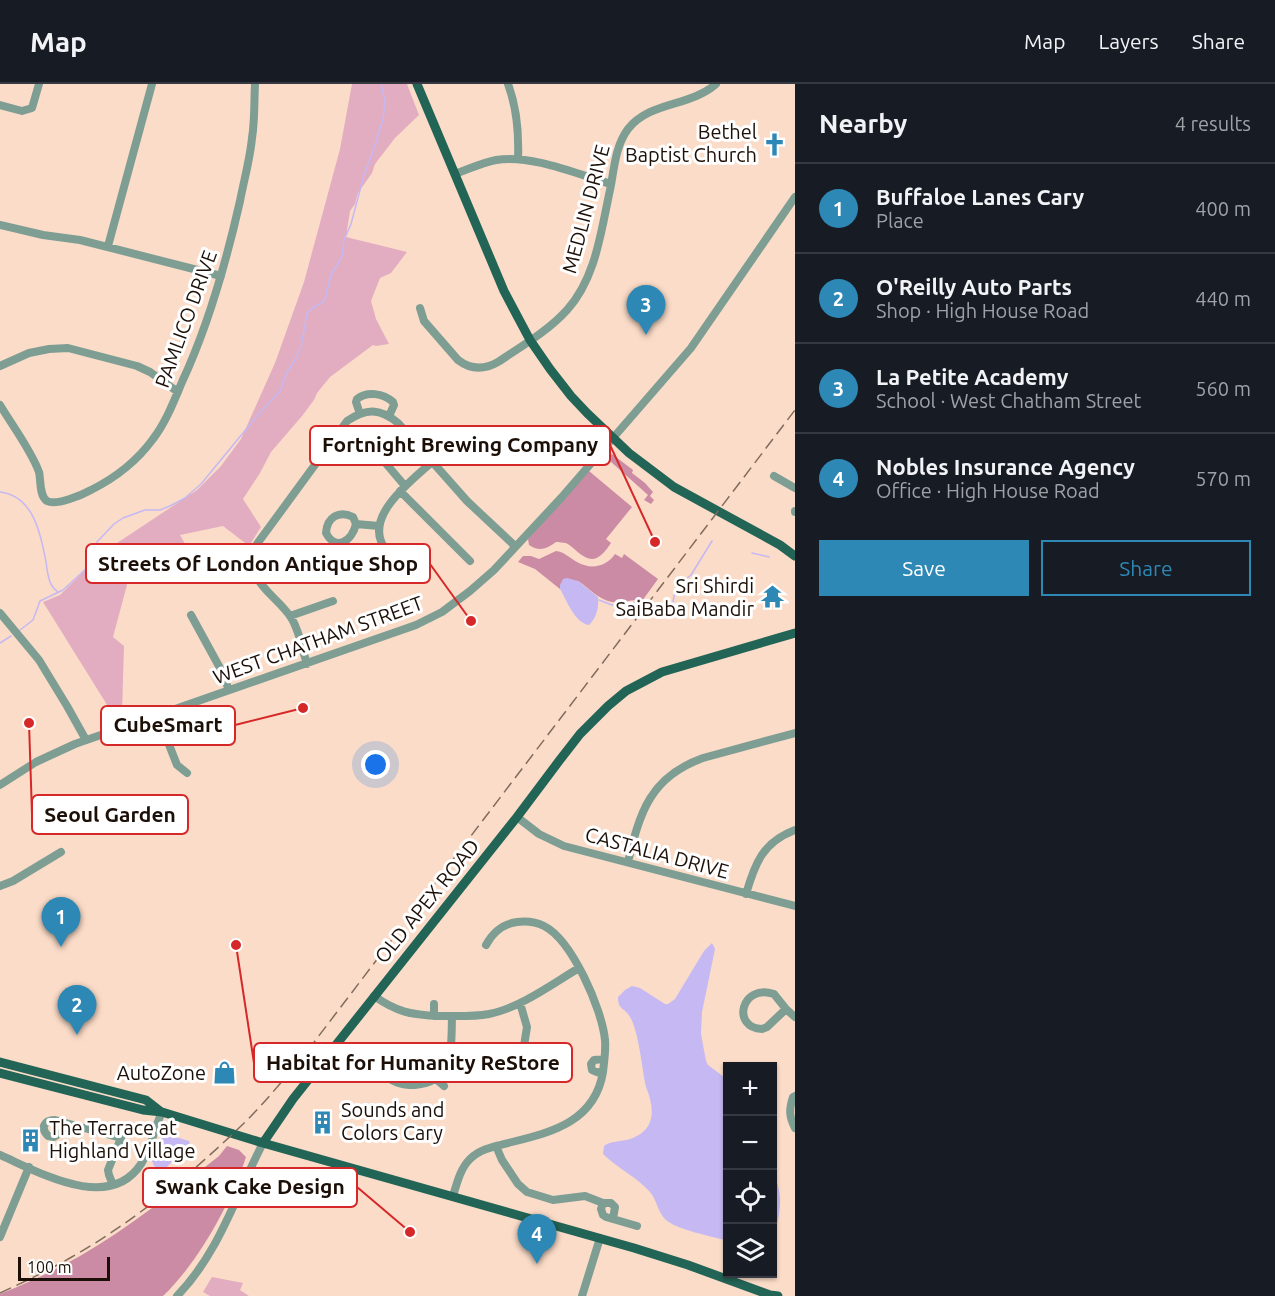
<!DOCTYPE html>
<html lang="en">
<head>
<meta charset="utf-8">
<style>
	:root { --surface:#171b24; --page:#242831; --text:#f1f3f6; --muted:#9ea1a6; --line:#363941; --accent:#2d88b5 }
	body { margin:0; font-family:Ubuntu,sans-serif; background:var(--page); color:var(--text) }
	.controls { position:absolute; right:18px; bottom:18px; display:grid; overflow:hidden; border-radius:0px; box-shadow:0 2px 4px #0004 }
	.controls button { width:54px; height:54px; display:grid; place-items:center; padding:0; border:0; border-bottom:2px solid var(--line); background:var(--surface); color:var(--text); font:30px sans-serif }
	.scale { position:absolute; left:18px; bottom:15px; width:92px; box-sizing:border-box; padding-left:6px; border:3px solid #1c0f07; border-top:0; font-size:16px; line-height:21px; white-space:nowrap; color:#1c0f07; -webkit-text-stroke:4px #fff; paint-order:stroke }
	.you { position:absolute; left:376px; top:681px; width:21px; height:21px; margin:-15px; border:4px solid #fff; border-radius:50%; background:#1a73e8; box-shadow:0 0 0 9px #1a73e833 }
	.badge { display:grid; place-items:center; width:39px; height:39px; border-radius:50%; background:var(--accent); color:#fff; font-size:20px; font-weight:700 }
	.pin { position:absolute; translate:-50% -50px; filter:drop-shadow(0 2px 3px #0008) }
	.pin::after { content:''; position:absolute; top:32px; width:21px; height:18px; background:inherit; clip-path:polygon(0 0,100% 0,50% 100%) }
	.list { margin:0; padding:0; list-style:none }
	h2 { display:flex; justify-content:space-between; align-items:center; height:78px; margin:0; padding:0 24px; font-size:26px }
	h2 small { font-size:20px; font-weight:400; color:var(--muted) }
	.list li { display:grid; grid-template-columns:39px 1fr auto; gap:18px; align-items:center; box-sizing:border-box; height:90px; padding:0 24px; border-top:2px solid var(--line) }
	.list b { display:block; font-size:22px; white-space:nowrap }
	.list p { margin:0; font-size:20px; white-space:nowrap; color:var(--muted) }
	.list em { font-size:20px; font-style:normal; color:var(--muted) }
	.actions { display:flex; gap:12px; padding:18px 24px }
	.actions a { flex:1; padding:14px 0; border:2px solid var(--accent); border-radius:0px; text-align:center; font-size:21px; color:var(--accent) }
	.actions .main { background:var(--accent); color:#fff }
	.icon { flex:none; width:33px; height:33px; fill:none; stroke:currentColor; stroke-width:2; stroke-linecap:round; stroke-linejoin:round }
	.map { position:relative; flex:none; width:795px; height:1212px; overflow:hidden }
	header { display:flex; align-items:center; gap:36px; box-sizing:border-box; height:84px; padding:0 30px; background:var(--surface); border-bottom:2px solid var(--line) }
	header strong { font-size:28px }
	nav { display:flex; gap:33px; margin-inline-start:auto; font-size:21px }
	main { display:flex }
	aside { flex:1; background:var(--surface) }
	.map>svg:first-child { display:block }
</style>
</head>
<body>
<header>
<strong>Map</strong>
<nav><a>Map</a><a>Layers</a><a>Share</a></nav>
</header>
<main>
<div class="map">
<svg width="795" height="1212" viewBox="0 0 795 1212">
	<rect width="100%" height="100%" fill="#fbdcc8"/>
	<path fill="#e2adc1" d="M352,0H407L419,31L395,54L375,80L372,89L358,109L355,120L350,127L346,153L407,168L391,189L380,194L371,217L376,235L389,260L376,262L373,261L330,293L317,309L314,316L302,332L271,368L260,389L243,415L261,443L249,462L223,442L180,451L188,465L120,490L127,501L113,553L124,562L122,629L114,632L43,518L60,511L102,469L197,406L221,382L241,355L275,279L304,198L340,65Z
		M212,1193L243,1199L240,1206L249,1212H210L203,1208Z"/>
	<path fill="#cb8ba4" d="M612,370L633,386L632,389L645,399L653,408L650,412L654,416L651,420L644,416L648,411L610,377L605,382L601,378V375Z
		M589,387L632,423L606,455L611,459C608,463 605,468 601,471C588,483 576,464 566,459C564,459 558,458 556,458C547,465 539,468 529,461L528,455Z
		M556,467C564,468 570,474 577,478C591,486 606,483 615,470L622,474L624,470L658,495L642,517C632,514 622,520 612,518C599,516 589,504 578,497L560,501V505L535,485L518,478L523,472H531L539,475Z
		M227,1062L239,1066L246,1073C231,1119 198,1179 163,1212H0V1210C27,1199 54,1187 80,1172C129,1144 174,1107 219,1072Z"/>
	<path fill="#c5b8f3" d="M567,494L578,497L598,513C599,522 597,534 589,541C575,539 567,517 560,505V501L563,495Z
		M712,859L715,865L702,928L701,950L706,977L708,981L724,993H727V1157C712,1152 677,1146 666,1136C658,1129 657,1116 650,1108C637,1093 617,1084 603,1070L604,1062L607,1060C614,1057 623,1057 630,1055C656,1046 655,1025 646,1003C642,985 639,948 630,933C625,923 618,927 618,913L625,906L632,902L640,904L665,920H668L675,915L704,867Z
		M166,1050L189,1057L190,1059L164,1086L160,1087L154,1082L152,1077L162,1054Z
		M773,1089C786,1115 778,1132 773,1160Z"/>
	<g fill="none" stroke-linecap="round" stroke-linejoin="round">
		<path stroke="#c5b8f3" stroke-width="1.5" d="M0,408C34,412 41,451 46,478C48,490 48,501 58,508
			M752,469L769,473
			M599,516L612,521L639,518
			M649,525C658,530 662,532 671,527L676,503L691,491L712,457
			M20,546L33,536L40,517L63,506L88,483L92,468L97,458L114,440L123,434L145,426H160L170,422L185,414L201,400L257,332L280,307L287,288L294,278L301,263L307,230L312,224L323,218L325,215L331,191L342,172L344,156L351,140L364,91L374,64L383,35L385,18L381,0
			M0,559L11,552"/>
		<path stroke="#7e9e94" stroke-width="8" d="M508,0C517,24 519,49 518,75
			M0,21L22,27L32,24L39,0
			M455,90C469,85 481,79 496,76C531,70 577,90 611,100
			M0,141L43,151L80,156L221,192
			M108,162L152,0
			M420,224L424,237L458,276C471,286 484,286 498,278C522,262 548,247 567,226C596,194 601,147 610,106C614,87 615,62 628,45C650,17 690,23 716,0
			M0,282L29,269L49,265L68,264L137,282L150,288L178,308
			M0,321C12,341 31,366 39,388C41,396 39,412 47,417C56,422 82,411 91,406C115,394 137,377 153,355C166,338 174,317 182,298C209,240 226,179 240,117C244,96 250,75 252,54C255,36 254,18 255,0
			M360,330L356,318L357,315C367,307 383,309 393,318L394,321L389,332
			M377,369L405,402
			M774,392L795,404
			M400,407L470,477
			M795,428V427
			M356,440C352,457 336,468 326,449C327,433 339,426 353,433L356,440L379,442
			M404,478C399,475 392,472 388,468C358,436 411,397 432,378
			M0,529L39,576L67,622L86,656
			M191,531L220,584L229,606
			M290,532L333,517
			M307,580C302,565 300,549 292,535C275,508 242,499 257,460L347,337C366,324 380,324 398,339L467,417L515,462
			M157,630L177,681L187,689
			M0,701L36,678L75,660L416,541L442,528L470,507L494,486L561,414L691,264L795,113
			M517,733L539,750L564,762L795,822
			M628,778C640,728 650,693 703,674L795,649
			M0,802L13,797L61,768
			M746,810C755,779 763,758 795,746
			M374,912C397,928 411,931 439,932C456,932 472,933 489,930C520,924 552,900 579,884
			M520,919L527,943L523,968
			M786,925L767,943L762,945C731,944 741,899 774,910L786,925L795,933
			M434,932V920
			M381,989C392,998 401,1001 415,1001C455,998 451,962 452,932
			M602,990L592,986L591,980L594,976L604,975
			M436,995L444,1002
			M795,1012L793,1013C789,1025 789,1033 795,1044
			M68,1040L65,1046L54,1053L48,1052C40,1044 44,1036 55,1036L121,1054L108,1086L109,1091L113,1101
			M496,1062L502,1076L518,1100L527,1108L553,1116L585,1112L603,1119H611L615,1123L613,1135
			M0,1071C39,1088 109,1129 141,1080C151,1065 154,1045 162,1028
			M453,1112C457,1099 460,1085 470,1075C481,1064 497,1062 512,1058C553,1048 595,1037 603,988C604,978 606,966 605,956C602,925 572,856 544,842C536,838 526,837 517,838C502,840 493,848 486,861
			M603,1119L601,1125L603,1131L606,1133L637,1142
			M0,1153L29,1083
			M177,1212C219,1169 236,1111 263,1059
			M582,1212L600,1154"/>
		<path stroke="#226455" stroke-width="9" d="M417,0L504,207L530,256L550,285L571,312L587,329L629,369L674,403L780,461L795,472
			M0,978L146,1016L160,1027
			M0,989L143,1026L162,1028L263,1059L634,1164L688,1181L770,1211L778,1212
			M263,1059L293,1015L517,733L559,677L580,650L608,622L626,607L662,588L795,549"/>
		<path stroke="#816c5e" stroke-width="1.5" stroke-dasharray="12 6" stroke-linecap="butt" d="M0,1209C24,1198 47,1187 70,1174C132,1139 189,1092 241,1042C263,1021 282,997 302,974L795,326"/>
	</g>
	<defs>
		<symbol id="church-bare" viewBox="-9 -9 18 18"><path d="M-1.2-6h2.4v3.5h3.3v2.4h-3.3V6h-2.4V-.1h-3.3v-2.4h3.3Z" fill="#2d88b5" stroke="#fff" stroke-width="2.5" paint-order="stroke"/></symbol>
		<symbol id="temple-bare" viewBox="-9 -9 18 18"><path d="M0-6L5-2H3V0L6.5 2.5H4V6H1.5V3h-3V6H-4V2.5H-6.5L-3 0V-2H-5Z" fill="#2d88b5" stroke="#fff" stroke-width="2.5" paint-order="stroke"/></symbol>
		<symbol id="shop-bare" viewBox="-9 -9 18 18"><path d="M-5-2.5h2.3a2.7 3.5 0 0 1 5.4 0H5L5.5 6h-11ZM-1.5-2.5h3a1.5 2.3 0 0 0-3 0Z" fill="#2d88b5" stroke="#fff" stroke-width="2.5" paint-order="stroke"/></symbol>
		<symbol id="building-bare" viewBox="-9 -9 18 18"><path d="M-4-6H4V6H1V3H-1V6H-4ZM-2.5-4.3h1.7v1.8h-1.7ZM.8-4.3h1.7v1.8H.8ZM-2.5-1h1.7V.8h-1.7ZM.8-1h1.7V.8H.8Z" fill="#2d88b5" stroke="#fff" stroke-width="2.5" paint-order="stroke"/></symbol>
	</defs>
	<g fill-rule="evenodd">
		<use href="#church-bare" x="758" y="44" width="33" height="33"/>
		<use href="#temple-bare" x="756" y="496" width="33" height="33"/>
		<use href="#shop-bare" x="208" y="972" width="33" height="33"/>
		<use href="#building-bare" x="306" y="1022" width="33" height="33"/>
		<use href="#building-bare" x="14" y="1040" width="33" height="33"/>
	</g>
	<g text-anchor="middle" stroke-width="6" stroke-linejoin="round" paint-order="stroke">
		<g font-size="20" fill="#1c0f07" stroke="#fff" text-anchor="end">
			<text x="757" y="55">Bethel<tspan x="757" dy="23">Baptist Church</tspan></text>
			<text x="754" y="509">Sri Shirdi<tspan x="754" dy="23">SaiBaba Mandir</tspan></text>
			<text x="206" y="996">AutoZone</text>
			<text x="341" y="1033" text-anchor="start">Sounds and<tspan x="341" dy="23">Colors Cary</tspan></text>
			<text x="49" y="1051" text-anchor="start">The Terrace at<tspan x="49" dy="23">Highland Village</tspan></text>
		</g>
		<g font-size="20" fill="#1c0f07" stroke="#fff">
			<text transform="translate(586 125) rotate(-75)" y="7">MEDLIN DRIVE</text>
			<text transform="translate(186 235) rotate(-70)" y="7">PAMLICO DRIVE</text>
			<text transform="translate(318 556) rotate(-20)" y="7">WEST CHATHAM STREET</text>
			<text transform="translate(657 769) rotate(15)" y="7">CASTALIA DRIVE</text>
			<text transform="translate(427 817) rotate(-51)" y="7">OLD APEX ROAD</text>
		</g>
	</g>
	<path fill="none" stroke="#d62828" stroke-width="2" d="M655 458L610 361M471 537L430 480M303 624L235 641M29 639L32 730M236 861L254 979M410 1148L357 1103"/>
	<g fill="#d62828" stroke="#fff" stroke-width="2">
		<circle cx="655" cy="458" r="6"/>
		<circle cx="471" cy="537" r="6"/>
		<circle cx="303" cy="624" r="6"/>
		<circle cx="29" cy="639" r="6"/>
		<circle cx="236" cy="861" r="6"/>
		<circle cx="410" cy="1148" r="6"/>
	</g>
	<g fill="#fff" stroke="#d62828" stroke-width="2">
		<rect x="310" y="342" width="300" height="39" rx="6"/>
		<rect x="86" y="460" width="344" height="39" rx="6"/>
		<rect x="101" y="622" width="134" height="39" rx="6"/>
		<rect x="32" y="711" width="156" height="39" rx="6"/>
		<rect x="254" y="959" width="318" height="39" rx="6"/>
		<rect x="143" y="1084" width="214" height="39" rx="6"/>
	</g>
	<g font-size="21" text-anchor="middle" font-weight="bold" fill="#1c0f07">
		<text x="460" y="368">Fortnight Brewing Company</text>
		<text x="258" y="487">Streets Of London Antique Shop</text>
		<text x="168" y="648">CubeSmart</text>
		<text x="110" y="738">Seoul Garden</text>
		<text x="413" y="986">Habitat for Humanity ReStore</text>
		<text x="250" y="1110">Swank Cake Design</text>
	</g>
</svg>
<div class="controls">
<button>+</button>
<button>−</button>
<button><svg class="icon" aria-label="locate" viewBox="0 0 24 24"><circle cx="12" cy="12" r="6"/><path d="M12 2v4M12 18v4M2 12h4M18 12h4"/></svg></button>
<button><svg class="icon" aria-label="layers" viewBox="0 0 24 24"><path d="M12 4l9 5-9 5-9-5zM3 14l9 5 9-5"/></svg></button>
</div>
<div class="scale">100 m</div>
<div class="you"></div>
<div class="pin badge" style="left:61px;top:863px">1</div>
<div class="pin badge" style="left:77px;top:951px">2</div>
<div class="pin badge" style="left:646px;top:251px">3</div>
<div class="pin badge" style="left:537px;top:1180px">4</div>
</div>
<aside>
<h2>Nearby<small>4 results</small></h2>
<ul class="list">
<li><span class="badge">1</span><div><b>Buffaloe Lanes Cary</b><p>Place</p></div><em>400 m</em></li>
<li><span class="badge">2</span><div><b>O'Reilly Auto Parts</b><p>Shop · High House Road</p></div><em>440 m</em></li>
<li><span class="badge">3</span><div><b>La Petite Academy</b><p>School · West Chatham Street</p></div><em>560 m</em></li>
<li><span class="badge">4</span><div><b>Nobles Insurance Agency</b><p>Office · High House Road</p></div><em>570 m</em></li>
</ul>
<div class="actions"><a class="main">Save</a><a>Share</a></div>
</aside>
</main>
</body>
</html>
